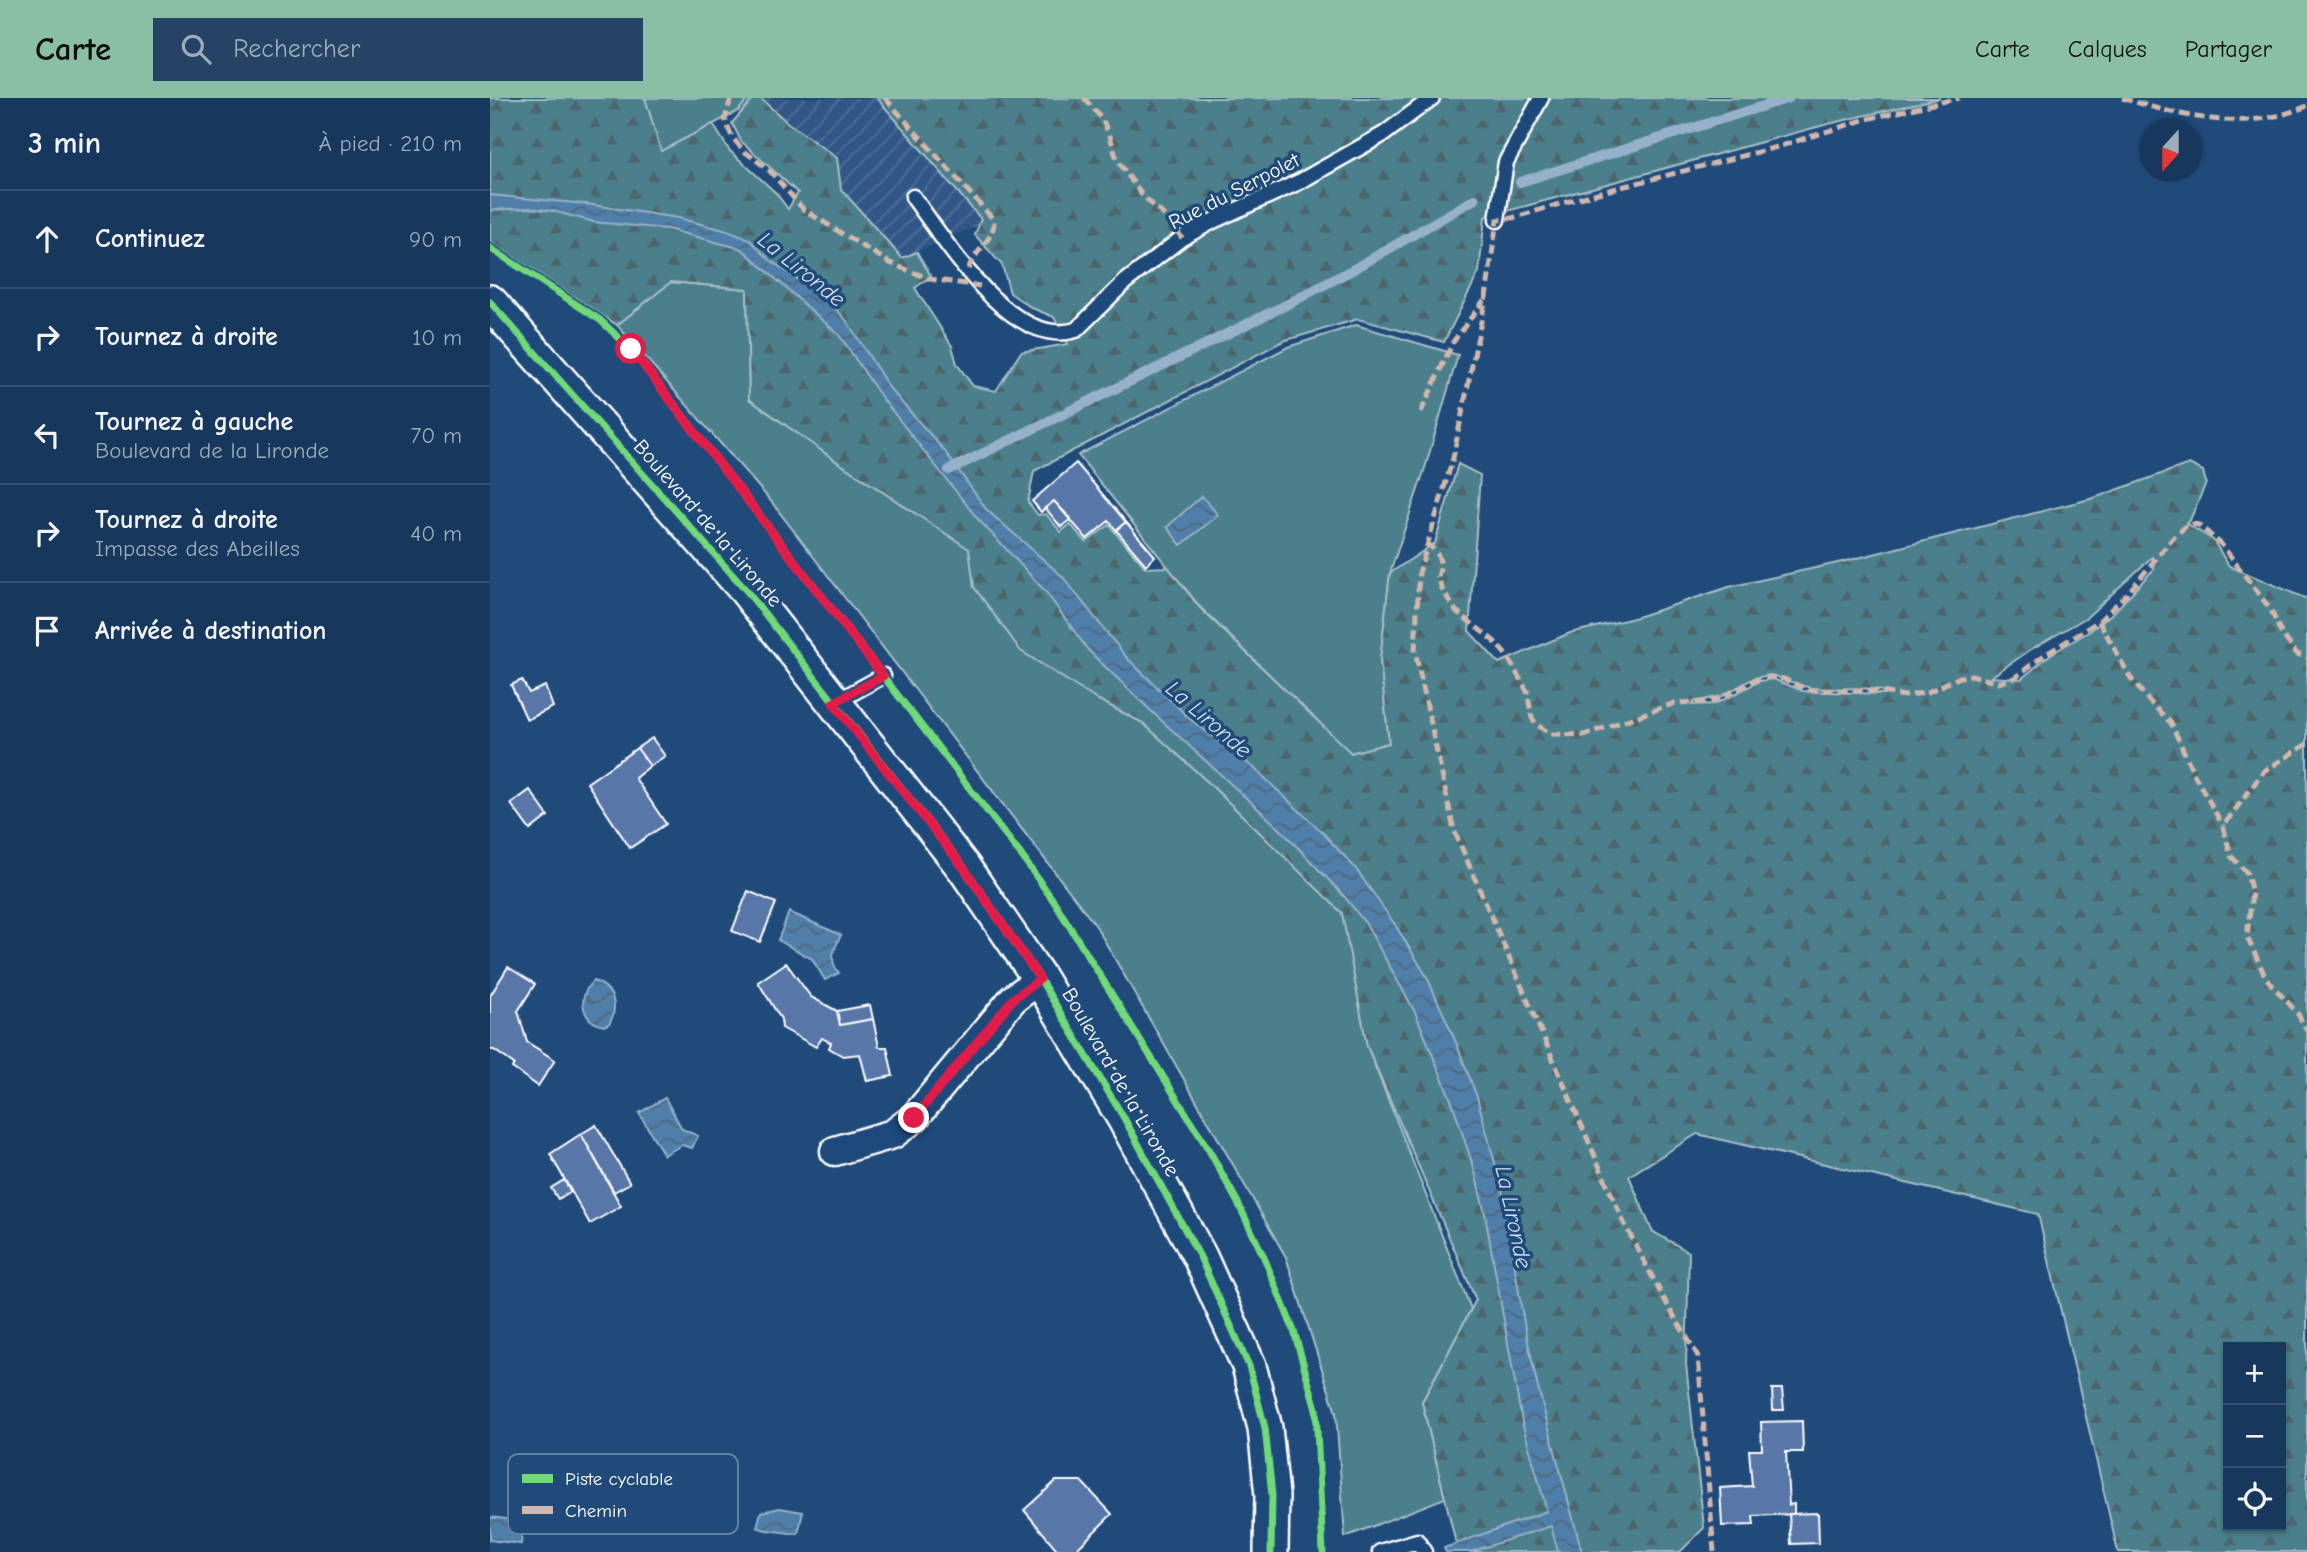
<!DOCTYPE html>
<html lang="fr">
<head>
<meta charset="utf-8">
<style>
	:root { --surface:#17385c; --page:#244365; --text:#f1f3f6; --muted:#9eacbb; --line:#365272; --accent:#8abfa5 }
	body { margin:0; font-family:"Comic Neue",sans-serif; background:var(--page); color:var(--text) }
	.controls { position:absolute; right:21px; bottom:21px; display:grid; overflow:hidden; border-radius:0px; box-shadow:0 2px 5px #0004 }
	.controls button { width:63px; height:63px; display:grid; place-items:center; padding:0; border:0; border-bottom:2px solid var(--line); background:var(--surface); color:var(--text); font:35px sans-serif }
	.compass { position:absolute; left:1649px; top:21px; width:63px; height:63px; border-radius:50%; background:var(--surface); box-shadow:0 2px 5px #0004; rotate:201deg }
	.stop { position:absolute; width:21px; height:21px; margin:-16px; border:5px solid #e11d48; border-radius:50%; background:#fff }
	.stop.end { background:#e11d48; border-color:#fff; box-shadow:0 2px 7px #0008 }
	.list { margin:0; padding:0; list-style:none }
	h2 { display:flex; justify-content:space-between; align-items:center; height:91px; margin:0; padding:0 28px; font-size:30px }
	h2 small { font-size:23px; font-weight:400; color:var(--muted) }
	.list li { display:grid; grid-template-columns:46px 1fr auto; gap:21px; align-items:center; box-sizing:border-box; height:98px; padding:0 28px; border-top:2px solid var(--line) }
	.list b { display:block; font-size:26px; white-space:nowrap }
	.list p { margin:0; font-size:23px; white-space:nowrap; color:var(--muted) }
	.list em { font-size:23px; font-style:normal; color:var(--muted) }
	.icon { flex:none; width:38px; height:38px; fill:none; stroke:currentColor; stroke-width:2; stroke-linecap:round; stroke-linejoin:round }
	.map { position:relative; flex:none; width:1817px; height:1454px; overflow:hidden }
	header { display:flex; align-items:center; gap:42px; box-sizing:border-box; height:98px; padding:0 35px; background:var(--accent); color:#111 }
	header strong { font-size:33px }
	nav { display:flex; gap:38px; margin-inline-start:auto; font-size:24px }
	.search { width:490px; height:63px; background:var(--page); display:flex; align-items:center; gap:18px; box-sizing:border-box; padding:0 24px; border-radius:0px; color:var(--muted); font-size:26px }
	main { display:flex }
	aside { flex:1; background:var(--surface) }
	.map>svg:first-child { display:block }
</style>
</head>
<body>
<header>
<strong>Carte</strong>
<div class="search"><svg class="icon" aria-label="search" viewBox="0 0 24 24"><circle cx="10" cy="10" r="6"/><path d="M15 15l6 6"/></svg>Rechercher</div>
<nav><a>Carte</a><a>Calques</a><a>Partager</a></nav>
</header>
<main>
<aside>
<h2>3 min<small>À pied · 210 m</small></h2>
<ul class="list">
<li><svg class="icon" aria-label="ahead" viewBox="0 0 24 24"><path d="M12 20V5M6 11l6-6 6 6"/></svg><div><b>Continuez</b></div><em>90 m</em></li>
<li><svg class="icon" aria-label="right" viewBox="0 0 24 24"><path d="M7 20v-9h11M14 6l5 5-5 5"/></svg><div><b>Tournez à droite</b></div><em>10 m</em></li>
<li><svg class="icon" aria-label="left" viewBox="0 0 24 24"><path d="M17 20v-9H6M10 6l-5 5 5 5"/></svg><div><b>Tournez à gauche</b><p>Boulevard de la Lironde</p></div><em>70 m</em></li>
<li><svg class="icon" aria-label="right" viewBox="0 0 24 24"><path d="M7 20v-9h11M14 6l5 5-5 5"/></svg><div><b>Tournez à droite</b><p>Impasse des Abeilles</p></div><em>40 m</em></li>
<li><svg class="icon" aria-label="arrive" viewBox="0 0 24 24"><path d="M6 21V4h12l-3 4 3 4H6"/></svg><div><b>Arrivée à destination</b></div></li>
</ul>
</aside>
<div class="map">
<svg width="1817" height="1454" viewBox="0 0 1817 1454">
	<defs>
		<pattern id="industrial-furrows" width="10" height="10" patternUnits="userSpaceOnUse" patternTransform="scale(1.75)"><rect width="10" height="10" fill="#305788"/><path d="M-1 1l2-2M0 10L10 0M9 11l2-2" fill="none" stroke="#4f709a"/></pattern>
		<pattern id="forest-firs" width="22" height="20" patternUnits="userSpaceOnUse" patternTransform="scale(1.75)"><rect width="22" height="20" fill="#4c7f8c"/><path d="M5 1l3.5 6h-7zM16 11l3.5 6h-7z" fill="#4c666c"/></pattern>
		<pattern id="water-waves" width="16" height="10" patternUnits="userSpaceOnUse" patternTransform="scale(1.75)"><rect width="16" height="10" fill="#507ea8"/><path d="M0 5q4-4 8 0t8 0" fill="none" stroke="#4e687f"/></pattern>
	</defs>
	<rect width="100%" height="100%" fill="#1f4a7a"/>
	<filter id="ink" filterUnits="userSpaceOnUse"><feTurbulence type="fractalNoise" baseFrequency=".0143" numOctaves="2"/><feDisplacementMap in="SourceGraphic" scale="14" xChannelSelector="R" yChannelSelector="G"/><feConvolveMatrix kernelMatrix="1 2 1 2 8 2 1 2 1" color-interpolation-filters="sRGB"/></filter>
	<g filter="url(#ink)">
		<path fill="url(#industrial-furrows)" d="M259,0H390L499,124L462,138L446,123L440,127L444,146L412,160L319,98L248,13Z"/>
		<path fill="#4c7f8c" stroke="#a6bfc6" stroke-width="2" d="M155,0H259L248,13L171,54Z
			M181,184L257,191L259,301L349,365L480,451L484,489L601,598L653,625L719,685L853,815L877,948L981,1211L932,1304L955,1400L855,1439L846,1315L796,1159L606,828L280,402L127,227Z
			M866,227L968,257L935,370L900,475L890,562L899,645L860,655L710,509L588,357L798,249Z"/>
		<path fill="url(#forest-firs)" stroke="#a6bfc6" stroke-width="2" fill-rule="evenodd" d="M0,0H155L171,53L223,26L239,52L286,95L298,111L308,95L251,43L242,25L264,0H270L298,25L347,60L351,91L412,160L427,154L441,178L425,190L462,248L467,266L483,288L506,293L531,254L578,246L564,219L542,210L520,195L512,167L485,137L491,121L387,0H1450L1338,26L995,119L989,174L954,244L868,221L793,243L544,373L538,404L548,417L556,416L571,434L580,426L596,444L619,427L656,470L678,469L710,510L861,655L899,645L890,562L900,475L945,445L968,366L990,377L979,533L1009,565L1080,535L1144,520L1239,489L1352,464L1604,400L1699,366L1713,373L1716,385L1700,422L1696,425L1723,442L1739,468L1817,501V1454H1628L1548,1116L1207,1036L1139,1078L1162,1133L1199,1154L1196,1266L1214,1430L1190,1454H968L932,1304L986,1202L877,948L852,815L719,685L653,625L601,598L531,553L484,489L479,451L349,365L259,301L257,191L181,184L127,227L0,144ZM1662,459L1664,471L1624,514L1600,533L1561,556L1531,581L1501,579L1540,552L1597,519ZM1280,577C1294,580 1308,588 1322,590C1348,593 1374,586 1399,595L1392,596L1313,593L1283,581L1270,583L1225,606L1202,607L1204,604L1232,598L1264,580ZM1738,1249H1791V1428H1738Z"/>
		<path fill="url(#water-waves)" stroke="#96b2cb" stroke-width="2" d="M0,97L96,106L188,120L238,133L260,142L280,162L339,203L356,222L400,291L453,351L497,412L572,478L637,560L700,621L764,670L833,735L866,771L906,828L937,879L965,942L987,999L1012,1091L1034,1225L1047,1286L1092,1454H1068L1061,1428L980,1454H956L954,1450L1057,1413L1032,1324L995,1116L985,1074L962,1004L925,914L876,826L854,798L789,730L660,612L598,552L555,493L487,420L392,300L349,237L252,151L177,131L104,124L63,113L39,110L0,112Z
			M712,398L728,417L691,447L677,429Z
			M299,814L351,837C344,851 338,862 349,875L335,882L322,861L288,842Z
			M103,883C124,889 129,909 119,926L114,928C91,923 87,899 103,883Z
			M175,1000L192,1031L208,1038L202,1050L192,1047L174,1057L149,1015Z
			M290,1410L313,1414L308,1436L276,1432L267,1429L271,1414Z
			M0,1419L33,1423L31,1446L0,1442Z"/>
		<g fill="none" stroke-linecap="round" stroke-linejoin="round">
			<path stroke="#96b2cb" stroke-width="10" d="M1030,84L1299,0
				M459,372L796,207L864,171L985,101"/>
		</g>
		<path fill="#5976a7" stroke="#fff" stroke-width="2" d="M586,365L636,424L626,432L619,423L597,441L564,403L551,414L542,403Z
			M564,403L581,421L571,429L555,410Z
			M636,424L665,458L656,467L626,432Z
			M32,582L39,595L55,588L63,609L37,622L21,587Z
			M162,640L175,658L160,668L147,650Z
			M147,650L160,668L145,680L176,726L140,750L97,685Z
			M40,692L58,718L40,732L21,706Z
			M258,793L286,805L270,844L242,833Z
			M296,865L321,899L347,913L350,927L383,921L389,949H397L403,978L377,983L370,956L353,958L339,950L341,945L332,940L326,949L292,930L291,921L268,884Z
			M18,869L45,886L28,913L37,944L65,962L48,988L22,970L24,966L4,952H0V898Z
			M380,907L383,921L350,927L347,913Z
			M106,1027L140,1085L124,1094L91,1036Z
			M91,1036L131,1108L100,1126L60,1056Z
			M74,1082L81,1094L68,1101L61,1090Z
			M1282,1291H1292L1294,1312H1283Z
			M1312,1323L1313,1354H1296L1299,1407L1304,1406V1416L1263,1418L1264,1427L1232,1428L1230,1390L1262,1388L1259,1352H1272L1271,1324Z
			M566,1383H591L622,1416L584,1454H569L534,1412Z
			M1328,1415L1329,1445L1301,1446L1299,1416Z"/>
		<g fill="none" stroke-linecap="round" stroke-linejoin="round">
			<defs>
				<path id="service" d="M423,99C455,142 521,252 586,232L635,184L692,140L725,122L809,84L894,36L942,0
					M1007,122L1016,64L1051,0
					M344,605L393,578
					M890,1454L927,1443L934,1454"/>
				<path id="minor" d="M345,1053L403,1036L424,1020L523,901L550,881"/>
				<path id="tertiary" d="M0,204L256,492L474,770L550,881L634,1020L710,1159L759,1268L775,1330L782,1397L781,1454"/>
			</defs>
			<use href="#service" stroke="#fff" stroke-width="19"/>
			<use href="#minor" stroke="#fff" stroke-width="33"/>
			<use href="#tertiary" stroke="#fff" stroke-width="38"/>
			<use href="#service" stroke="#1f4a7a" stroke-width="14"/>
			<use href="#minor" stroke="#1f4a7a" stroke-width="28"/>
			<use href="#tertiary" stroke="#1f4a7a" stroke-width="33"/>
			<path stroke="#d1b7ad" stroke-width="5" stroke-dasharray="10 5" stroke-linecap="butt" d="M241,0L235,21L242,39L254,53L279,72L314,112L400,165L440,181L490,188
				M395,0L504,122C505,142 485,151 478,172
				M594,0L612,21L620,38L627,62L652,97L679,122L692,140
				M1632,0C1693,19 1755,35 1817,8
				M931,314L963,244L994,202
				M937,444L948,457L951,467L948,479L952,491L966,513L1004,543L1017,558L1037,593L1042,620L1047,627L1061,636L1094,637L1185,605L1221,604L1268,581L1281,579L1294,581L1318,592L1386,593L1415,598L1438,594L1470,579L1482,577L1508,585L1524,580L1553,558L1609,523L1637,496L1683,440L1695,429L1703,426L1709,427L1731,446L1781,512L1791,535L1807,556L1817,559
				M1609,523L1640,579L1659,603L1681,625L1705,678L1733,728
				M1817,646L1774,673L1733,728L1741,758L1757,775L1762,795L1757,839L1776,880L1808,916L1817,933
				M1224,1454L1208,1258L1174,1201L1133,1123L964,732L925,553L929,475L963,360L996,199L1007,122L1022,120L1104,96L1291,48L1373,22L1469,0"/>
			<defs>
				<path id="cycleway" d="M0,150L110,222L141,251L531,757L565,805L720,1054L748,1105L773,1157L804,1233L826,1311L833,1454
					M0,204L256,492L474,770L550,881L634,1020L710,1159L759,1268L775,1330L782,1397L781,1454"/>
			</defs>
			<use href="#cycleway" stroke="#1f4a7a" stroke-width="11"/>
			<use href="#cycleway" stroke="#71d979" stroke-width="7"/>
		</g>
	</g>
	<g fill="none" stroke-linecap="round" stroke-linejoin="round" filter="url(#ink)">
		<path stroke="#e11d48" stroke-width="9" d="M141,251L393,578L343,605L474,770L550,881L523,901L424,1020"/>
	</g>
	<g text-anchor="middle" stroke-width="7" stroke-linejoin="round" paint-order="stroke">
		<g font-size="21" fill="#fff" stroke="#1f4a7a">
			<text transform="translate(744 93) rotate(-27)" y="7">Rue du Serpolet</text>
			<text transform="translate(218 425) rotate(49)" y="7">Boulevard de la Lironde</text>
			<text transform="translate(631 984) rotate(60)" y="7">Boulevard de la Lironde</text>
		</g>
		<g font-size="23" font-style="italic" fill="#d3dfe9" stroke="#1f4a7a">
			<text transform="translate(312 171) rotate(39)" y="8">La Lironde</text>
			<text transform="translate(719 621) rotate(41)" y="8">La Lironde</text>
			<text transform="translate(1024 1119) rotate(78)" y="8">La Lironde</text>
		</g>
	</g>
	<rect x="18" y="1356" width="230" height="80" rx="10" fill="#1f4a7a" stroke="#6280a2" stroke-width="2"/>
	<rect x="32" y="1376" width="31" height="9" fill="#71d979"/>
	<rect x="32" y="1408" width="31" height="8" fill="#d1b7ad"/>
	<g font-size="19" fill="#fff">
		<text x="75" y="1387">Piste cyclable</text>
		<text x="75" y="1419">Chemin</text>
	</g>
</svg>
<div class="controls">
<button>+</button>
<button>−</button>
<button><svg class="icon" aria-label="locate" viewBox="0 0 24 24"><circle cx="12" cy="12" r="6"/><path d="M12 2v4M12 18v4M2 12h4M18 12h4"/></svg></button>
</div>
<svg class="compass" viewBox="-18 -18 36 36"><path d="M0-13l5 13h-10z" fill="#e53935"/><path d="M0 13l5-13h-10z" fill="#9eacbb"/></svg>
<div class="stop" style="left:141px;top:251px"></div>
<div class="stop end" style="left:424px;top:1020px"></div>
</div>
</main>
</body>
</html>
